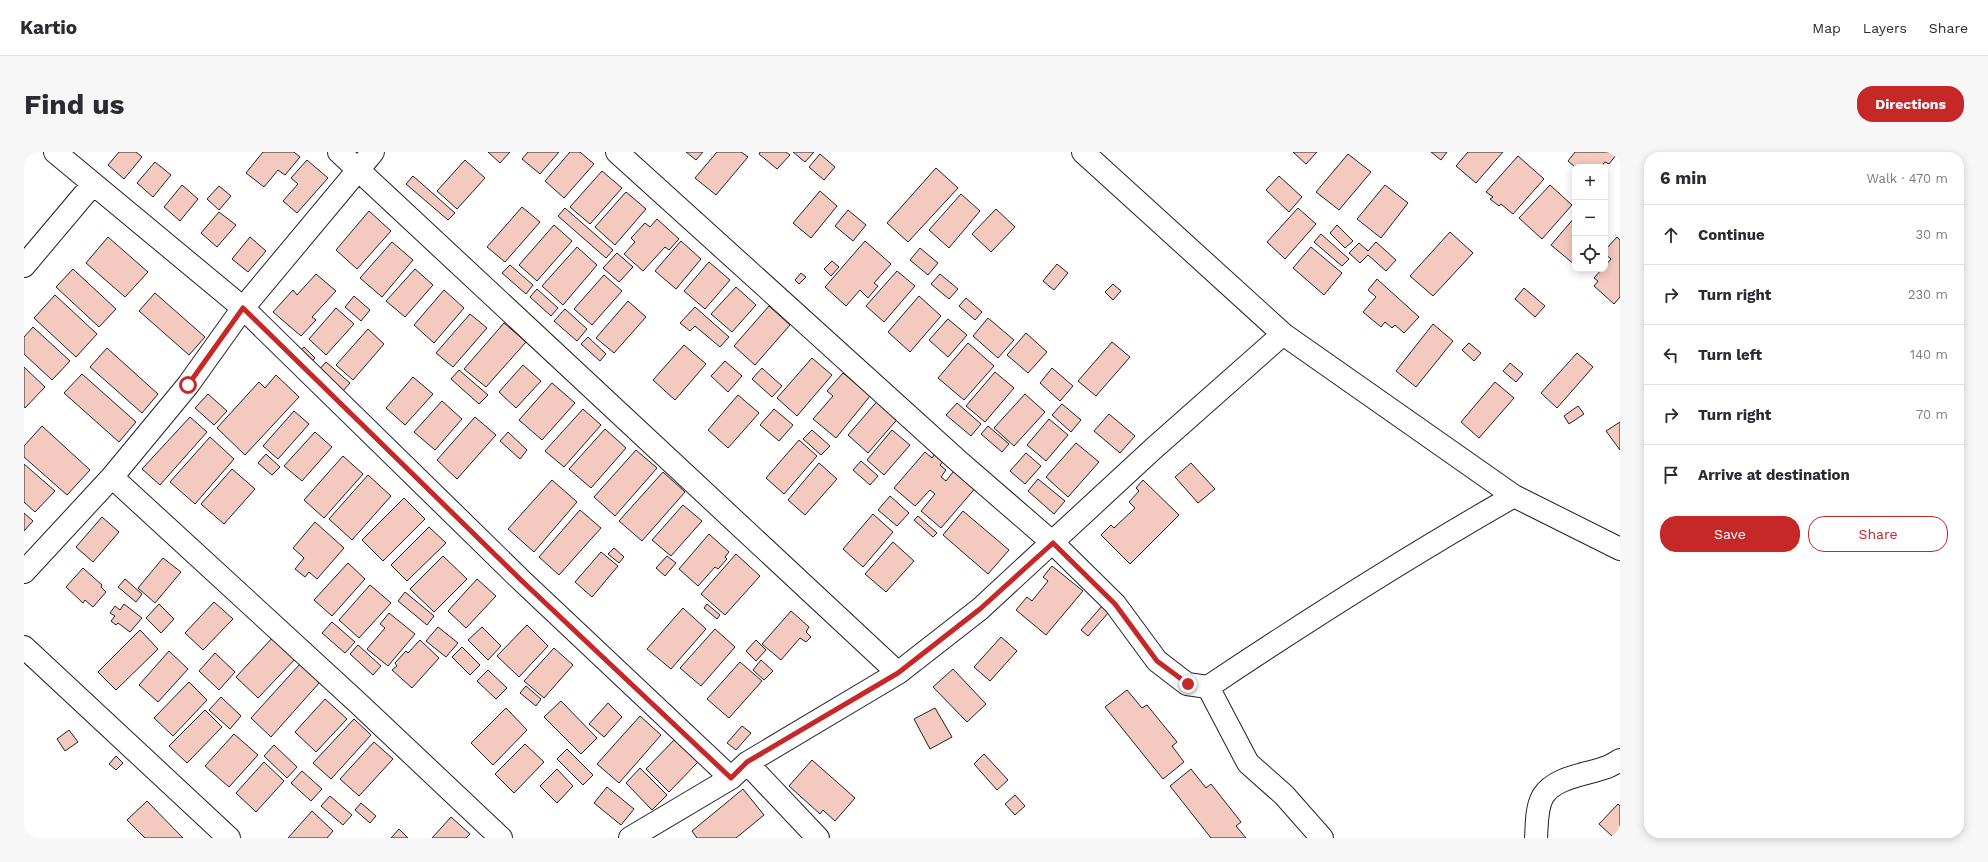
<!DOCTYPE html>
<html lang="en">
<head>
<meta charset="utf-8">
<style>
	:root { --surface:#fff; --page:#f7f7f7; --text:#2b2b33; --muted:#7c7c81; --line:#e1e1e2; --accent:#c62828 }
	body { margin:0; font-family:"Work Sans",sans-serif; background:var(--page); color:var(--text) }
	.controls { position:absolute; right:12px; top:12px; display:grid; overflow:hidden; border-radius:8px; box-shadow:0 2px 10px #0003 }
	.controls button { width:36px; height:36px; display:grid; place-items:center; padding:0; border:0; border-bottom:1px solid var(--line); background:var(--surface); color:var(--text); font:20px sans-serif }
	.stop { position:absolute; width:12px; height:12px; margin:-9px; border:3px solid #c62828; border-radius:50%; background:#fff }
	.stop.end { background:#c62828; border-color:#fff; box-shadow:0 1px 4px #0008 }
	.list { margin:0; padding:0; list-style:none }
	h2 { display:flex; justify-content:space-between; align-items:center; height:52px; margin:0; padding:0 16px; font-size:17px }
	h2 small { font-size:13px; font-weight:400; color:var(--muted) }
	.list li { display:grid; grid-template-columns:26px 1fr auto; gap:12px; align-items:center; box-sizing:border-box; height:60px; padding:0 16px; border-top:1px solid var(--line) }
	.list b { display:block; font-size:15px; white-space:nowrap }
	.list em { font-size:13px; font-style:normal; color:var(--muted) }
	.actions { display:flex; gap:8px; padding:12px 16px }
	.actions a { flex:1; padding:9px 0; border:1px solid var(--accent); border-radius:16px; text-align:center; font-size:14px; color:var(--accent) }
	.actions .main { background:var(--accent); color:#fff }
	.icon { flex:none; width:22px; height:22px; fill:none; stroke:currentColor; stroke-width:2; stroke-linecap:round; stroke-linejoin:round }
	.map { position:relative; flex:none; width:1596px; height:686px; overflow:hidden; border-radius:16px }
	header { display:flex; align-items:center; gap:24px; box-sizing:border-box; height:56px; padding:0 20px; background:var(--surface); border-bottom:1px solid var(--line) }
	header strong { font-size:19px }
	nav { display:flex; gap:22px; margin-inline-start:auto; font-size:14px }
	.intro { display:flex; align-items:center; justify-content:space-between; box-sizing:border-box; height:96px; padding:0 24px }
	h1 { margin:0; font-size:28px }
	.button { padding:10px 18px; border-radius:16px; background:var(--accent); color:#fff; font-size:14px; font-weight:700 }
	main { display:flex; gap:24px; padding:0 24px }
	aside { flex:1; background:var(--surface); border-radius:16px; box-shadow:0 2px 10px #0003 }
	.map>svg:first-child { display:block }
</style>
</head>
<body>
<header>
<strong>Kartio</strong>
<nav><a>Map</a><a>Layers</a><a>Share</a></nav>
</header>
<div class="intro"><h1>Find us</h1><a class="button">Directions</a></div>
<main>
<div class="map">
<svg width="1596" height="686" viewBox="0 0 1596 686">
	<rect width="100%" height="100%" fill="#fff"/>
	<path fill="#f3c9c0" stroke="#222" d="M95,0H112L118,5L100,27L84,13Z
		M239,0H270L276,5L261,23L254,18L240,35L222,21Z
		M464,0H486L476,11Z
		M504,0H535L516,22L498,7Z
		M546,0H556L570,12L540,46L521,29Z
		M662,0H679L672,8Z
		M693,0H717L724,5L692,43L671,26Z
		M736,0H762L766,3L753,17L735,2Z
		M769,0H790L781,10Z
		M1269,0H1293L1282,12Z
		M1407,0H1423L1417,8Z
		M1444,0H1479L1452,31L1432,14Z
		M1551,0H1591L1593,2L1585,12L1581,10L1577,15H1551L1544,9Z
		M796,2L811,15L800,28L785,15Z
		M1324,2L1347,20L1315,58L1292,40Z
		M1494,4L1520,27L1489,62L1477,52L1475,54L1466,47L1469,45L1462,40Z
		M283,8L304,26L273,61L259,49L274,32L267,26Z
		M441,8L461,26L433,57L413,39Z
		M131,10L147,23L129,45L113,31Z
		M912,16L934,36L884,90L863,71Z
		M578,19L598,36L566,72L546,55Z
		M389,24L431,61L424,68L382,32Z
		M1255,24L1278,45L1265,60L1242,38Z
		M158,33L174,47L156,69L140,55Z
		M1361,33L1384,51L1357,86L1333,67Z
		M1526,33L1548,53L1518,87L1495,66Z
		M195,34L207,44L195,58L183,47Z
		M796,39L813,54L787,86L769,71Z
		M602,40L622,57L591,93L571,75Z
		M937,42L956,59L925,96L905,78Z
		M498,55L516,70L481,110L463,95Z
		M541,56L589,98L582,106L534,64Z
		M1274,56L1292,72L1261,107L1243,90Z
		M972,57L991,75L967,100L948,82Z
		M824,58L842,73L829,89L811,74Z
		M345,59L367,79L333,117L312,98Z
		M195,60L212,73L193,95L177,81Z
		M1551,65V113L1527,93Z
		M633,67L655,87L645,98L641,95L619,119L600,102L611,90L607,86L621,71L626,75Z
		M530,73L548,89L513,129L495,113Z
		M1313,73L1329,89L1321,96L1306,81Z
		M1426,80L1449,101L1409,144L1386,124Z
		M1297,82L1325,107L1318,114L1290,90Z
		M84,85L124,120L101,145L62,111Z
		M226,85L242,99L224,120L208,107Z
		M1593,85L1596,88V145L1590,152L1570,134L1574,129L1570,126L1578,117H1581V114L1587,107L1581,102V98Z
		M657,89L677,107L652,137L631,119Z
		M841,89L867,112L850,131L854,134L844,146L836,138L822,154L801,135Z
		M368,90L389,108L358,145L336,126Z
		M1352,90L1372,108L1362,119L1344,103L1336,111L1325,101L1335,91L1344,99Z
		M553,95L573,113L539,153L518,134Z
		M1287,95L1318,121L1300,143L1269,116Z
		M896,96L914,111L904,123L886,108Z
		M593,101L609,115L595,130L579,116Z
		M808,109L815,115L807,124L800,117Z
		M685,110L706,128L681,157L660,139Z
		M1033,112L1044,121L1030,138L1019,129Z
		M486,113L509,133L502,142L478,121Z
		M49,117L92,157L75,175L32,135Z
		M391,117L409,133L381,165L362,149Z
		M873,119L891,134L860,170L842,154Z
		M777,121L782,125L775,132L771,128Z
		M292,122L312,139L288,165L292,168L277,184L249,160L269,138L273,143Z
		M916,122L934,137L925,147L907,132Z
		M580,123L598,139L568,173L550,157Z
		M1353,127L1395,165L1380,181L1371,173L1368,176L1361,170L1357,175L1339,160L1352,145L1344,138Z
		M1089,132L1097,139L1089,148L1081,140Z
		M712,135L732,153L708,180L687,162Z
		M1500,136L1521,154L1511,165L1491,147Z
		M513,137L534,156L527,164L506,145Z
		M420,138L440,156L410,191L390,173Z
		M131,141L181,185L165,203L115,159Z
		M31,143L73,182L52,205L10,166Z
		M330,144L346,158L337,169L321,155Z
		M895,144L917,164L886,200L864,180Z
		M942,146L958,160L951,168L935,154Z
		M604,149L622,165L590,201L572,186Z
		M745,154L766,173L731,213L710,194Z
		M671,155L705,185L696,195L671,174L666,179L656,171Z
		M312,156L330,172L302,203L285,187Z
		M541,157L563,177L553,189L530,169Z
		M446,162L463,176L429,215L412,201Z
		M964,166L990,188L974,206L949,184Z
		M924,167L943,183L924,205L905,188Z
		M480,171L502,190L462,235L440,217Z
		M1409,172L1429,189L1392,235L1372,219Z
		M9,175L46,209L28,228L0,202V185Z
		M344,177L360,192L329,228L312,213Z
		M1002,181L1023,200L1004,221L983,203Z
		M564,185L582,202L576,209L557,192Z
		M1088,190L1106,205L1072,244L1054,229Z
		M944,191L970,214L940,248L914,226Z
		M1445,191L1457,201L1450,209L1438,198Z
		M660,193L682,212L651,248L629,228Z
		M280,195L291,206L285,213L273,202Z
		M83,196L134,242L118,261L66,215Z
		M1553,201L1569,215L1533,256L1517,241Z
		M788,206L808,223L773,264L753,246Z
		M701,209L718,224L704,240L687,224Z
		M302,210L326,231L318,240L294,219Z
		M1486,211L1499,222L1492,230L1479,219Z
		M499,213L517,229L492,256L475,240Z
		M0,215L21,235L1,256L0,254Z
		M738,216L758,234L748,245L728,227Z
		M1028,216L1049,234L1036,249L1016,231Z
		M435,218L464,243L455,252L427,227Z
		M971,220L990,236L961,270L942,254Z
		M819,221L846,244L812,286L789,267L809,244L803,239Z
		M58,222L112,270L95,290L40,241Z
		M252,223L275,245L221,303L193,276L235,230L241,236Z
		M389,225L409,242L381,273L362,256Z
		M1471,230L1490,246L1455,286L1437,270Z
		M528,231L551,251L518,288L495,268Z
		M184,242L203,259L190,273L171,256Z
		M1001,242L1021,260L990,294L970,276Z
		M714,243L735,261L704,296L684,278Z
		M856,246L877,263L844,301L824,283Z
		M418,249L438,267L411,298L390,280Z
		M933,251L957,272L947,284L922,263Z
		M1038,252L1057,268L1047,280L1028,263Z
		M1554,254L1560,262L1545,272L1540,264Z
		M559,257L577,273L540,315L521,299Z
		M750,257L769,273L755,289L736,273Z
		M270,259L285,272L254,307L239,294Z
		M1085,262L1111,284L1096,301L1070,279Z
		M166,265L183,280L136,333L118,317Z
		M451,265L472,283L433,327L413,308Z
		M1025,267L1044,283L1022,309L1003,293Z
		M1596,270V298L1582,279Z
		M18,274L66,318L43,343L0,305V294Z
		M964,274L985,292L978,300L957,282Z
		M581,277L602,296L567,336L545,317Z
		M788,278L806,294L797,303L779,287Z
		M868,278L886,293L860,323L843,308Z
		M291,280L308,295L278,329L260,314Z
		M484,280L503,298L496,307L476,289Z
		M186,285L210,307L171,352L146,330Z
		M775,288L793,304L760,342L742,326Z
		M1052,291L1075,310L1044,345L1022,325Z
		M612,298L633,316L591,364L570,345Z
		M901,300L908,306L912,300L921,307L916,313L922,318L917,325L922,329L933,315L954,333L917,376L897,359L911,342L906,338L891,354L870,336Z
		M1002,301L1017,314L1001,332L986,319Z
		M242,302L256,315L248,323L234,311Z
		M319,304L339,322L300,366L280,348Z
		M837,309L854,324L846,333L829,318Z
		M795,311L813,327L781,363L764,348Z
		M1167,311L1191,337L1174,351L1151,325Z
		M0,312L31,339L11,360L0,350Z
		M208,317L231,337L200,372L177,352Z
		M639,320L661,340L618,389L595,369Z
		M344,323L367,344L328,388L305,367Z
		M1014,327L1041,349L1030,362L1004,339Z
		M528,328L553,350L510,400L484,377Z
		M1119,328L1155,363L1106,412L1077,383L1087,373L1090,376L1111,356L1105,350L1115,339L1112,336Z
		M866,344L885,361L873,374L854,358Z
		M380,346L401,367L359,409L338,388Z
		M659,353L678,369L647,404L628,388Z
		M556,358L577,376L535,423L515,405Z
		M939,359L985,398L964,422L919,383Z
		M0,361L9,369L0,379Z
		M849,362L869,380L839,415L819,397Z
		M894,364L913,381L909,385L890,368Z
		M78,365L95,380L69,410L52,395Z
		M291,370L320,396L293,427L285,420L281,425L271,417L280,406L269,396Z
		M405,375L422,391L383,429L367,413Z
		M685,382L705,400L701,405L703,407L694,417L691,415L674,434L655,417Z
		M869,390L890,409L862,440L841,422Z
		M590,396L600,405L595,411L584,402Z
		M577,400L594,414L568,445L551,430Z
		M712,402L736,424L701,463L677,442Z
		M419,404L443,427L410,460L386,437Z
		M643,404L652,411L641,424L632,416Z
		M139,406L157,420L131,451L114,436Z
		M324,411L341,427L308,464L290,448Z
		M1028,414L1059,439L1022,483L992,458L1003,445L1008,449L1024,429L1019,425Z
		M59,416L78,433L77,435L82,440L69,455L61,448L59,451L42,435Z
		M101,427L118,442L112,450L94,435Z
		M453,427L472,444L442,476L424,459Z
		M346,433L367,451L335,486L315,468Z
		M381,440L410,464L403,473L374,449Z
		M190,450L209,467L179,498L161,481Z
		M100,452L118,466L106,480L94,471L92,473L87,469L91,464L86,461L91,454L96,458Z
		M135,452L150,467L137,481L122,466Z
		M683,452L696,463L693,467L680,456Z
		M1078,454L1085,460L1064,484L1057,478Z
		M659,456L682,477L647,517L623,497Z
		M767,459L785,475L782,480L787,485L782,490L776,486L757,508L738,492Z
		M365,461L391,482L364,514L343,497L361,476L356,472Z
		M308,470L331,490L321,501L298,481Z
		M503,473L524,494L495,525L473,504Z
		M414,475L434,491L422,505L402,489Z
		M458,475L477,494L464,508L444,488Z
		M691,477L711,495L677,534L656,516Z
		M116,478L134,497L92,538L74,520Z
		M251,483L274,504L234,546L212,525Z
		M977,485L993,499L966,529L950,515Z
		M396,488L415,506L388,536L368,518L373,514L371,511L382,499L384,501Z
		M732,488L742,498L732,509L722,499Z
		M334,493L357,514L349,523L326,502Z
		M438,495L456,513L446,523L428,505Z
		M530,496L549,513L520,546L500,529Z
		M145,499L164,517L134,550L115,533Z
		M191,501L211,520L195,538L175,519Z
		M737,508L749,519L740,528L729,518Z
		M716,510L738,529L705,566L683,547Z
		M276,512L296,530L247,585L227,566Z
		M929,517L962,552L943,570L909,535Z
		M464,518L483,536L472,547L453,529Z
		M165,530L183,548L149,584L130,566Z
		M502,534L517,547L512,554L496,541Z
		M1103,538L1118,556L1123,553L1153,590L1148,594L1160,610L1139,627L1081,555Z
		M197,545L217,564L206,577L185,558Z
		M301,547L323,567L292,600L271,580Z
		M537,549L573,586L557,602L520,565Z
		M584,551L598,565L580,585L565,572Z
		M482,556L503,578L469,613L447,591Z
		M911,556L928,585L906,597L890,567Z
		M181,558L198,575L163,611L145,594Z
		M616,564L637,583L595,631L573,612Z
		M330,567L347,583L307,627L289,611Z
		M718,574L727,581L712,598L703,591Z
		M45,578L54,590L41,599L33,587Z
		M210,582L234,603L205,635L181,614Z
		M652,586L675,609L645,640L622,617Z
		M350,590L369,607L335,644L316,627Z
		M501,592L520,610L490,641L471,622Z
		M250,593L273,615L263,626L240,604Z
		M543,597L569,623L559,633L533,607Z
		M960,602L984,628L973,638L950,612Z
		M92,604L99,611L92,618L85,612Z
		M788,608L831,646L811,669L799,658L796,662L765,634Z
		M240,610L260,629L232,660L212,641Z
		M616,616L643,643L628,658L602,631Z
		M533,617L549,634L533,651L516,634Z
		M1167,617L1182,636L1187,632L1217,670L1212,674L1222,686H1187L1146,634Z
		M278,619L298,637L287,649L267,631Z
		M583,635L610,657L597,673L570,651Z
		M719,637L740,663L712,686H673L668,679Z
		M991,643L1001,654L991,663L981,652Z
		M306,644L328,663L319,673L297,654Z
		M123,649L159,686H121L103,668Z
		M337,651L352,664L346,671L331,658Z
		M1594,652L1596,654V686H1590L1575,672Z
		M288,659L309,679L303,686H264Z
		M427,665L446,682L442,686H408Z
		M375,677L384,686H367Z"/>
	<g fill="none" stroke-linecap="round" stroke-linejoin="round">
		<defs>
			<path id="minor" d="M31,0L219,156L498,429L707,626
				M315,0L874,521
				M593,0L932,307L1029,391L1091,452L1133,509L1163,532L1184,535C1284,468 1385,404 1490,344
				M1059,0L1259,182L1490,344L1596,397
				M0,114L69,32
				M88,325L334,551L477,686
				M0,420L88,325L164,233L219,156L349,0
				M0,495L205,686
				M1184,535L1224,611L1260,643L1298,686
				M723,611L794,686
				M606,686L707,626L723,611L874,521L956,457L1129,297L1259,182
				M1512,686C1513,673 1512,656 1519,644C1531,625 1561,623 1580,616C1585,615 1591,611 1596,608"/>
		</defs>
		<use href="#minor" stroke="#222" stroke-width="24"/>
		<use href="#minor" stroke="#fff" stroke-width="22"/>
	</g>
	<g fill="none" stroke-linecap="round" stroke-linejoin="round">
		<path stroke="#c62828" stroke-width="5" d="M164,233L219,156L498,429L707,626L723,610L874,521L956,457L1029,391L1091,452L1133,509L1164,532"/>
	</g>
</svg>
<div class="controls">
<button>+</button>
<button>−</button>
<button><svg class="icon" aria-label="locate" viewBox="0 0 24 24"><circle cx="12" cy="12" r="6"/><path d="M12 2v4M12 18v4M2 12h4M18 12h4"/></svg></button>
</div>
<div class="stop" style="left:164px;top:233px"></div>
<div class="stop end" style="left:1164px;top:532px"></div>
</div>
<aside>
<h2>6 min<small>Walk · 470 m</small></h2>
<ul class="list">
<li><svg class="icon" aria-label="ahead" viewBox="0 0 24 24"><path d="M12 20V5M6 11l6-6 6 6"/></svg><div><b>Continue</b></div><em>30 m</em></li>
<li><svg class="icon" aria-label="right" viewBox="0 0 24 24"><path d="M7 20v-9h11M14 6l5 5-5 5"/></svg><div><b>Turn right</b></div><em>230 m</em></li>
<li><svg class="icon" aria-label="left" viewBox="0 0 24 24"><path d="M17 20v-9H6M10 6l-5 5 5 5"/></svg><div><b>Turn left</b></div><em>140 m</em></li>
<li><svg class="icon" aria-label="right" viewBox="0 0 24 24"><path d="M7 20v-9h11M14 6l5 5-5 5"/></svg><div><b>Turn right</b></div><em>70 m</em></li>
<li><svg class="icon" aria-label="arrive" viewBox="0 0 24 24"><path d="M6 21V4h12l-3 4 3 4H6"/></svg><div><b>Arrive at destination</b></div></li>
</ul>
<div class="actions"><a class="main">Save</a><a>Share</a></div>
</aside>
</main>
</body>
</html>
